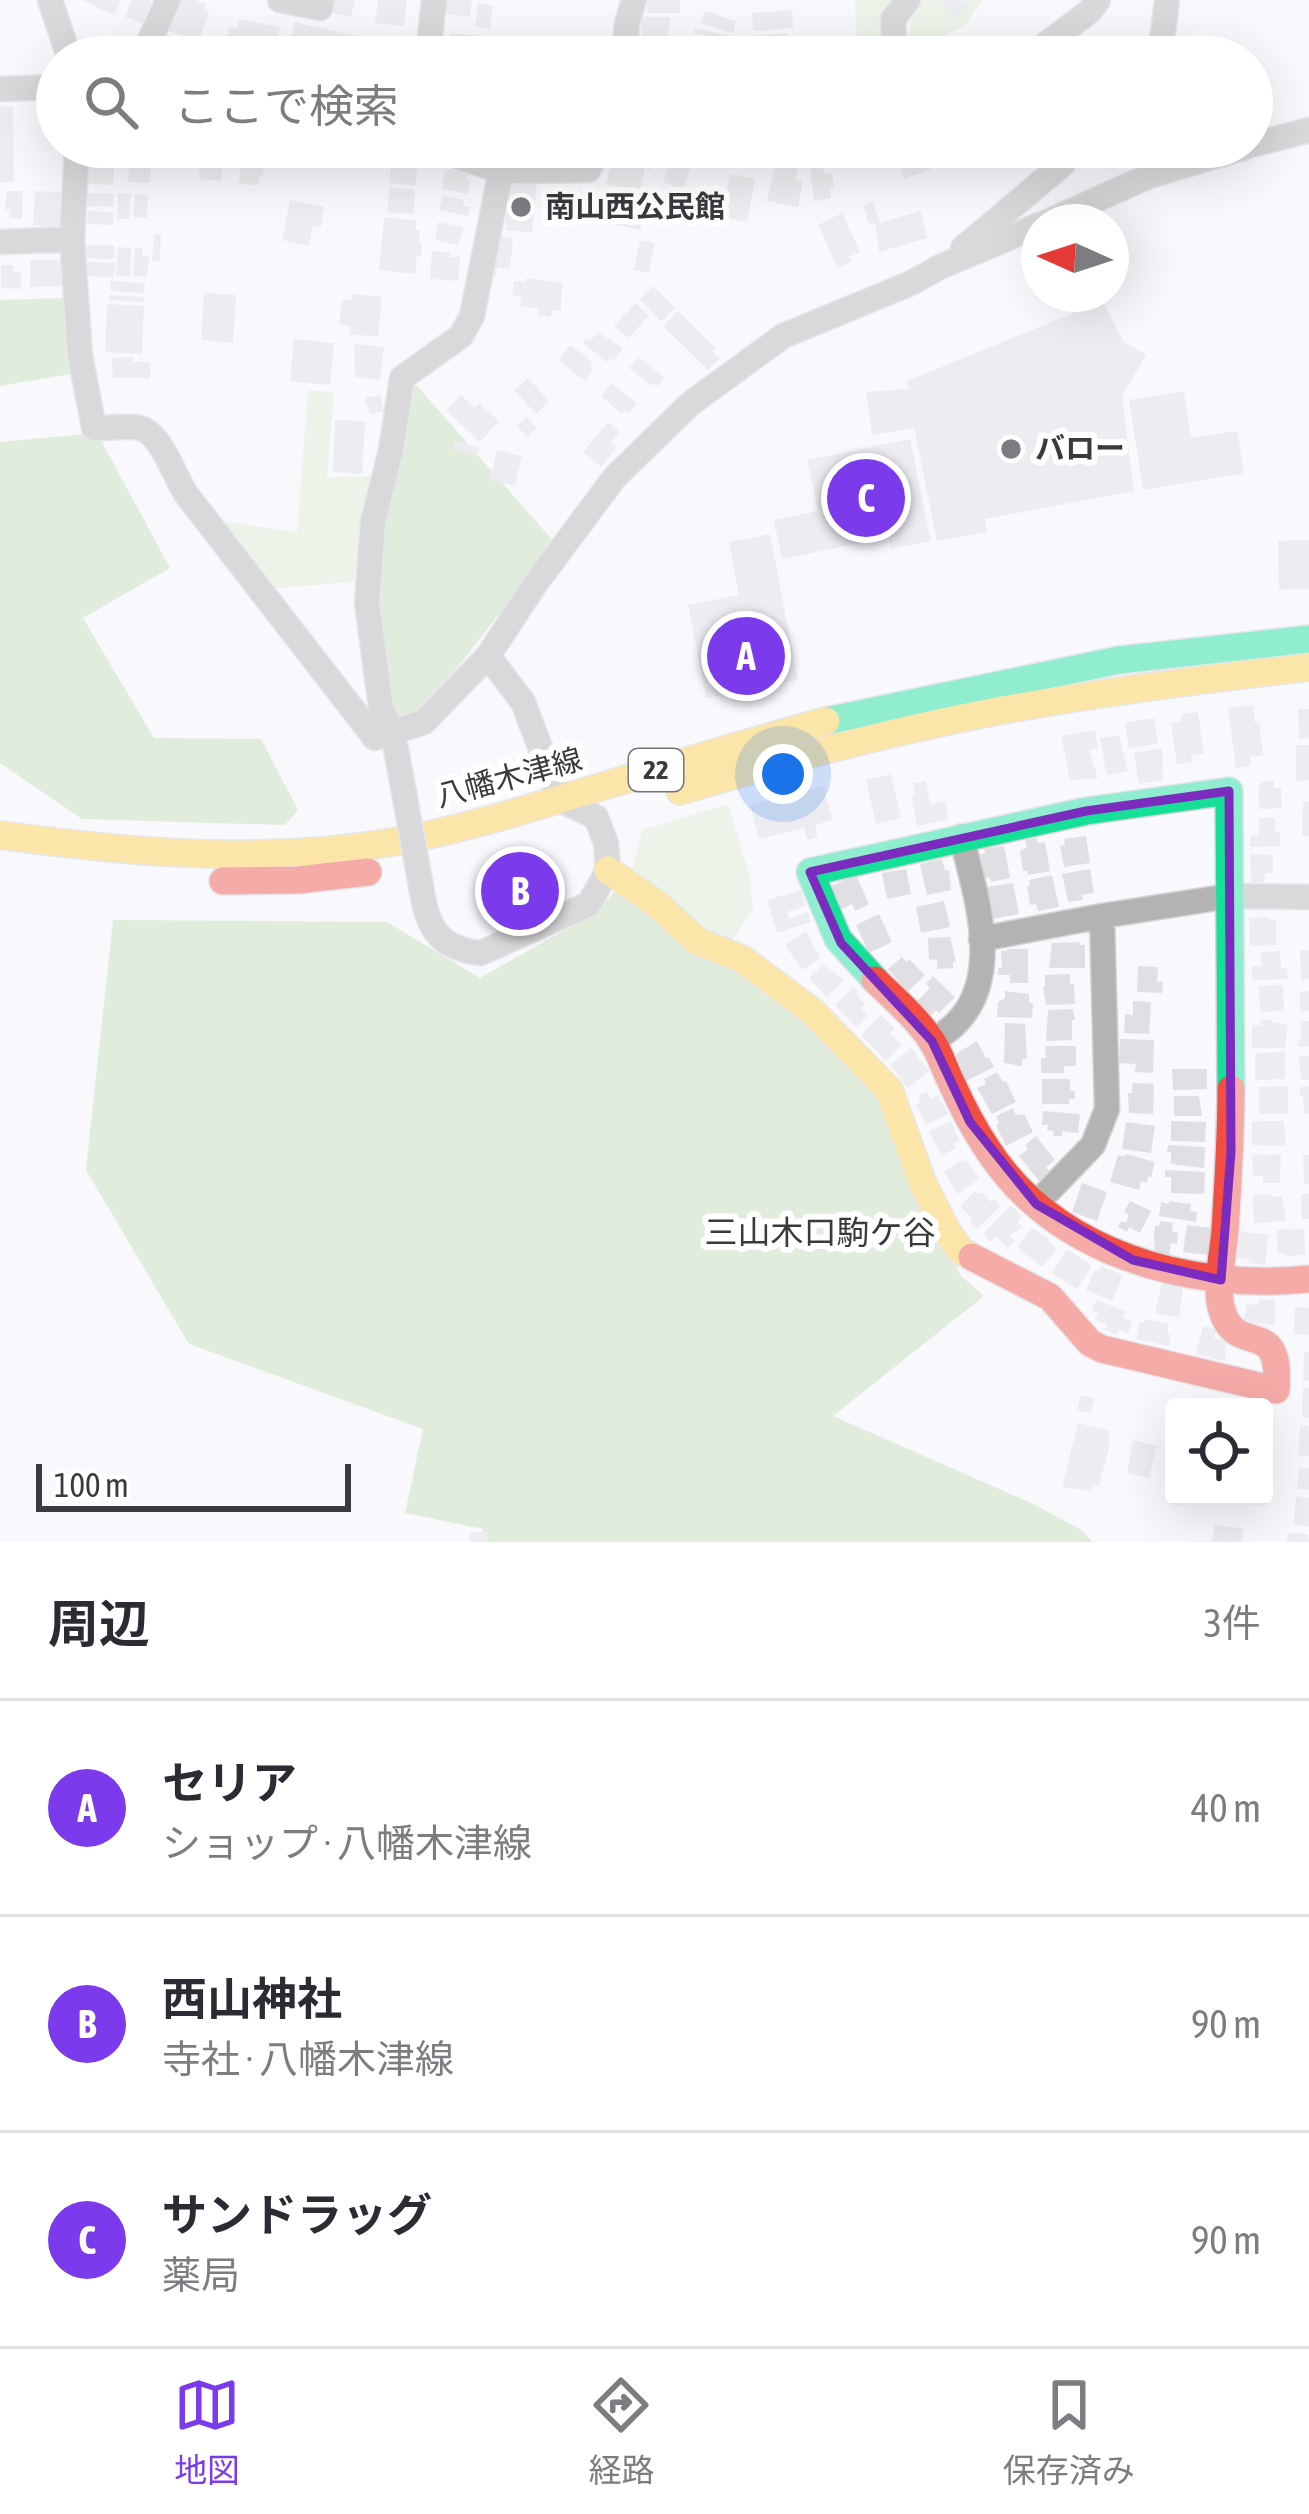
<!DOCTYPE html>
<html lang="ja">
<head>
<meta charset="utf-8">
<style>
	:root { --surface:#fff; --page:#f2f2f3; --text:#2b2b33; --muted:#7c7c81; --line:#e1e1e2; --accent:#7c3aed }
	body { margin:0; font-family:"Asap Condensed","Noto Sans JP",sans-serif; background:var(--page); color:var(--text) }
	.controls { position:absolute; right:36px; bottom:36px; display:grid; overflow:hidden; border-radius:12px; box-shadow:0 12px 48px #0002 }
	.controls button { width:108px; height:108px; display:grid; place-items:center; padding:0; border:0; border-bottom:3px solid var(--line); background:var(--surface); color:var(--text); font:60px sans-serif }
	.compass { position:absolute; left:1021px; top:204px; width:108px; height:108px; border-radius:50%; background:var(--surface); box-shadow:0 12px 48px #0002; rotate:273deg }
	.scale { position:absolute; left:36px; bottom:30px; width:315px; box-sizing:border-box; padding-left:12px; border:6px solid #3a3a3e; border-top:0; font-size:33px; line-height:42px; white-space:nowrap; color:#3a3a3e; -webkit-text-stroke:9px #fff; paint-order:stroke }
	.you { position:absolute; left:783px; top:774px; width:42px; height:42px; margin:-30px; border:9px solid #fff; border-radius:50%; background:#1a73e8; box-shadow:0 0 0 18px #1a73e833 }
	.badge { display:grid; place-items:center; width:78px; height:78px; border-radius:50%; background:var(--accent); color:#fff; font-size:39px; font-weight:700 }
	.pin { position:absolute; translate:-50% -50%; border:6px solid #fff; box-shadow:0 3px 12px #0006 }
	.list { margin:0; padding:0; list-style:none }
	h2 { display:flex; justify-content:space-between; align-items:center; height:156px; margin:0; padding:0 48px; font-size:51px }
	h2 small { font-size:39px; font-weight:400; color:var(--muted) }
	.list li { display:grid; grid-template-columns:78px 1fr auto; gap:36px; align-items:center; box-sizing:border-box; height:216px; padding:0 48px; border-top:3px solid var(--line) }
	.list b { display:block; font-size:45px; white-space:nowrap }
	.list p { margin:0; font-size:39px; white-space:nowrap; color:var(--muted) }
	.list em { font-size:39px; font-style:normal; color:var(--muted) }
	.icon { flex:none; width:66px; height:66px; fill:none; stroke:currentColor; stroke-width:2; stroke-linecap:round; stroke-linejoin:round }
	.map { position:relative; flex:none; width:1309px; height:1542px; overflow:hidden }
	.search { position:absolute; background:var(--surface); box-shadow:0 12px 48px #0002; left:36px; right:36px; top:36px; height:132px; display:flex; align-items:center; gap:30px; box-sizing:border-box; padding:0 42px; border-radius:66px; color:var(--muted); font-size:45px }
	.sheet { height:804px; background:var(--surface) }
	nav { display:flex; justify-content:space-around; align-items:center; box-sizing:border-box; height:168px; border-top:3px solid var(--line); background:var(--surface); font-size:33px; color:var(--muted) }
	nav a { display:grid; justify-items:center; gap:6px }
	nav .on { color:var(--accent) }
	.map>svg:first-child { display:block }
</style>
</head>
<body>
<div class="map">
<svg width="1309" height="1542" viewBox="0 0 1309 1542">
	<rect width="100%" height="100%" fill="#f8f8fd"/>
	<path fill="#ddefd3" d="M855,0H894L887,57H857Z
		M922,0H983L965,25L905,57L913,9Z
		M308,390L334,393L327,477L379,476L360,581L270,589L215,520L297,532Z
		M728,804L750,877L753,910L727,948L631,875L642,830Z"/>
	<path fill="#c4deb3" d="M65,298L71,374L0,386V300Z
		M417,386L555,543L419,716L391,728L376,592L382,516L409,390Z
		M97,433L170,568L83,618L154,738L261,739L298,810L285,825L82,819L0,763V442Z
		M621,885L740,965L884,1095L961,1276L984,1296L833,1416L1029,1502L1082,1530L1092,1542H480L483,1529L405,1513L423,1429L189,1344L86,1170L113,920L387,922L480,978L595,913Z"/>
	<path fill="#e1dfe3" d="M82,0H121L114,15Z
		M132,0H152L143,23L125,17Z
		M174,0H194L206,4L204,10L209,12L199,41L164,30Z
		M331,0H355L351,17L328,12Z
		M378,0H407L404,26L375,23Z
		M443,0H472L470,17L441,13Z
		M647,0H680V13H647Z
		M942,0H963L970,7L958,18Z
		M478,3L493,6L490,29L475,26Z
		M792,10L793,28L753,31L752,13Z
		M705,11L736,21L733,34L701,23Z
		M641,17H670L667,57H635V52H641Z
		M239,19L280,27L274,57H254L224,51L229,27L238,28Z
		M295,22L413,49L411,57H336L289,46Z
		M694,28L731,36L729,42L693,33Z
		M450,33L483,36L484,56L447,57Z
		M787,33L789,56L741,57V54L752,53L750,36Z
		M688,37L732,46L730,57H684Z
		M834,37L837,52L816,56L813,40Z
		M569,38H599V57H569Z
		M950,42L959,57H924Z
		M159,45L190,47L189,57H153Z
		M0,106L13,107L14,182H0Z
		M88,147H115L113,185L86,183Z
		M130,147H152L150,183L128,182Z
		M201,147H225L221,181L199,179Z
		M615,147H656L651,170L645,168L640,191L606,184Z
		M739,147H760L752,168L733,161Z
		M901,147H921L932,169L904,179L893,150Z
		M954,147H960L963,156L941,165L937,153Z
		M673,152L693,160L683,190L663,182Z
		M777,157L799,162L796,179L803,181L798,207L767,201Z
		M822,158L824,174L832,173L834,188H830L831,198L814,201L809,159Z
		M241,162L264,164L263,176L259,175L258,185L239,184Z
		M392,162L418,165L415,186L389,183Z
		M445,169L468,173L467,179L471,180L468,194L442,189Z
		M730,174L755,179L747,222L717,216L721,198H725Z
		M510,181L537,184L532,233L505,230Z
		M389,188L415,189L414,214L388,213Z
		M7,191H23L22,219L9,218L10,210H5Z
		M35,191L61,192L60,225L57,227L33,225Z
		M88,193L114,194L113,207L88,206Z
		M118,193L131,194L129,219H117Z
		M135,194L148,195L147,218L133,217Z
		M443,195L464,200L463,206L470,207L468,216L439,210Z
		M626,198L647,202L641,230L613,224L617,207L624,208Z
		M290,200L324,207L321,227L313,226L309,246L282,240Z
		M873,202L880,223L920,211L928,238L879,252L875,224L869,225L863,205Z
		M88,211L114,212L113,225L87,224Z
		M842,213L860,252L849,257L852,261L838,268L818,225Z
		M384,217L416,221V230H420L419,242H422L421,257L417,256L415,274L379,270Z
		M438,222L464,227L458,245L435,240Z
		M154,234L161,235L160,262L152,261Z
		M493,235L513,238L510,269L497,268L496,277L488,276Z
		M640,240L655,243L649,273L634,270Z
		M86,245L115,246L114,259L85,258Z
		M118,247L131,248L130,277L116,276Z
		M135,248H143L142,256H149L147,276H133Z
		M432,251L451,253V257H460L458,281L430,279Z
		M30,260H63L64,286L30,287Z
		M86,262L115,263L114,278L85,276Z
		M1,265H13V272H21V289L1,288Z
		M526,278L562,283L561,311L552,310L551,317L538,315L539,309L520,306L521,297L512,296L514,281L526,282Z
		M111,281L145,283L144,293L110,291Z
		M653,286L675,308L661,322L640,299Z
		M204,293L236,295L233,343L201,340Z
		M353,294L382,297L378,337L350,334L351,326L339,324L342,301L352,299Z
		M109,295L144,297V302L109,300Z
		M1103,301L1123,341L1146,355L1122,396L1134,491L985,519L987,532L937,541L914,428L872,435L866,392L909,389L907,381Z
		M635,303L649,315L629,338L614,326Z
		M107,304L144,306L142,354L105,352Z
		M678,311L715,348L712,351L720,358L708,370L663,326Z
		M598,332L623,348L613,361L610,359L607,362L583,343L586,338L590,341Z
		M294,339L334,343L330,385L290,381Z
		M354,344L384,347L380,380L355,377Z
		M570,345L594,363L590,367L594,370L585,381L558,360Z
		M133,357V362H150V378H113L112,358Z
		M639,357L665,378L658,386L654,383L652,386L629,368Z
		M528,378L549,401L536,414L514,390Z
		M611,383L637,403L629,413L625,410L622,414L601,396Z
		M1184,391L1191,438L1237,431L1244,473L1143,490L1129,400Z
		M380,395L384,411L370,414L365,398Z
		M461,395L475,408L479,403L499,421L480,442L446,411Z
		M527,417L537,428L527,437L517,426Z
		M335,420L365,421L362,474L333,472Z
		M608,422L620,432L611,442L617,447L601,467L583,452Z
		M910,439L931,541L891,549L889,537L782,559L774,520L818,511L807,460Z
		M455,441L480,448L478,456L453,449Z
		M497,450L522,456L515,486L490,480Z
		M770,534L798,680L706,698L688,605L739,595L729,542Z
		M1309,540V589L1279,590L1278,541Z
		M1253,705L1255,723L1259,722L1263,755L1250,757L1251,766L1236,768L1228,708Z
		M1298,709H1309V738L1299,739Z
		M1198,712L1204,754L1191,755L1192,762L1177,764L1171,723L1181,721L1183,714Z
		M1154,718L1158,744L1129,748L1125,723Z
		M1095,730L1098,748L1089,750L1098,778L1070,780L1061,736Z
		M1119,735L1128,771L1107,775L1100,738Z
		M1296,745H1309V780L1296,781Z
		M1162,748L1163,780L1139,784L1134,753Z
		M891,774L901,818L876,824L866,780Z
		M926,781L930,804L945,801L948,819L917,826L911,795L915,794L913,783Z
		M1274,781V788H1281L1282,808L1259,809L1258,785H1261V782Z
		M823,786L833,820L815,825L818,837L807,840L804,828L759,839L750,805Z
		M1303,802H1309V836H1302Z
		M1259,818H1275V832H1280V846L1250,847V837L1259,834Z
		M1086,836L1090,863L1064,867L1060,846L1065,845L1064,839Z
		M1037,838L1038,843L1045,842L1050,871L1028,875L1027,870L1023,871L1020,851L1027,847L1025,840Z
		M1004,846L1010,878L991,882L990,877L984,878L980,854H985L984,849Z
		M1250,854L1273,855V873H1266L1264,882H1251Z
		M942,859L945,871L949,870L951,890L927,895L920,864Z
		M906,869L911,894L887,899L882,873Z
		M1090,869L1094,893L1082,895L1083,900L1068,902L1062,874Z
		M856,875L869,904L855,911L852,904L840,910L829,887Z
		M1052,875L1059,907L1038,911L1036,904L1030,905L1027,886H1030L1029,880Z
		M1013,883L1019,914L993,919L987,887Z
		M801,890L806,906L787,912L789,919L808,912L811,922L777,933L767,900Z
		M944,901L950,927L921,933L916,907Z
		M879,914L892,942L869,953L856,925Z
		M1268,917L1269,920L1276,919V945L1250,946L1249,918Z
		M806,931L820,958L802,970L785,945Z
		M950,937L956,962H953V968L937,969V959L929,960L928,938Z
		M1080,942V945H1085V968H1049L1052,943Z
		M1007,949H1028V983H1010V975H998V968H1002L1001,951H1007Z
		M1300,950H1309V979L1301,980Z
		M1280,951L1281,968H1287L1288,979L1252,980V966H1262L1261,952Z
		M902,957L906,962L909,959L925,975L907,992L888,969Z
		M823,964L844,980L827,997L809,978Z
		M1138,966L1158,967L1157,982H1163L1162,993L1137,992Z
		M1070,974V984H1074L1075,1004L1046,1005L1043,987H1045V975Z
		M933,976L955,997L939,1013L936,1010L931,1015L917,1001L930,988L926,984Z
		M1283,985L1284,1011L1260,1012L1259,986Z
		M854,987L858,992L856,994L865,1004L861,1008L868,1016L856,1027L835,1005Z
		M1005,991L1029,994V1003H1033L1032,1018L997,1017L998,1002L1005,998Z
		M1309,991V1011L1300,1012V992Z
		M1133,1001L1151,1002L1149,1034L1124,1033L1125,1014L1133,1015Z
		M1073,1009L1075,1020H1072V1040L1046,1041L1048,1010Z
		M881,1015L895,1029L890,1033L902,1045L886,1061L861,1035Z
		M1272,1019V1022L1288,1025L1285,1048H1252V1025H1261L1260,1021Z
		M1301,1021H1309V1046L1299,1047L1298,1040L1301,1039Z
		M1005,1023L1025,1024L1027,1059H1022V1066L1004,1063Z
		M1120,1039L1154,1040L1153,1073L1135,1072L1136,1064L1119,1063Z
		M977,1041L986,1058L989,1057L994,1067L966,1081L956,1054Z
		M1045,1046H1076V1066H1064V1073H1041V1058H1046Z
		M911,1048L929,1071L908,1088L890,1065Z
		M1285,1052V1079L1255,1080V1053Z
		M1299,1056H1309V1080H1301Z
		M1172,1069H1207V1089L1173,1090Z
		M997,1072L1003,1082L1006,1081L1016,1102L992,1114L977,1088L986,1084L984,1079Z
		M1042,1079H1070V1091H1075V1099H1069V1104H1042Z
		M1133,1083L1154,1084L1153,1114L1129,1113L1128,1093H1132Z
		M1288,1086V1114H1259V1087Z
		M1309,1086V1114H1304L1303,1096H1300V1087Z
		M927,1092L930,1099L938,1095L948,1114L926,1125L916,1105L921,1102L918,1096Z
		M1174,1096H1199L1202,1116H1174Z
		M1013,1108L1016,1115L1024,1114L1033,1132L1006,1146L996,1125L999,1123L996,1116Z
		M1043,1111L1080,1114L1078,1133L1062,1131V1136H1053L1054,1131L1047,1130L1048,1125H1042Z
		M951,1121L960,1141L954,1143L956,1148L941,1156L929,1131Z
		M1171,1121L1206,1122L1205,1142L1171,1141Z
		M1259,1121H1284L1286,1146L1252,1145V1122Z
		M1126,1122L1155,1126L1151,1153L1122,1149Z
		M1036,1136L1055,1160L1046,1167L1050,1172L1039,1181L1019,1156L1028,1149L1025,1145Z
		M1168,1145L1205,1147L1204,1168L1171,1164V1152H1167Z
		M1126,1154L1155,1162L1151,1177L1148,1176L1147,1183L1141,1181L1139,1190L1110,1182L1118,1155L1125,1156Z
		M1281,1154L1280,1183H1263V1176H1253L1252,1155Z
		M1303,1155H1309V1184H1304Z
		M961,1160L962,1163L966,1160L979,1179L958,1194L944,1172Z
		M1165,1170L1205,1172L1204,1194L1171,1193V1177H1165Z
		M1082,1183L1107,1192L1097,1221L1072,1212Z
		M975,1191L978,1194L981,1192L991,1202L994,1199L1000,1206L977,1229L969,1222L972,1218L960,1206Z
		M1271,1194V1197L1282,1196L1286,1221L1254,1223L1253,1195Z
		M1301,1194H1309V1219H1302Z
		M1130,1201L1151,1211L1140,1233L1129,1227L1127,1232L1118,1227L1121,1221L1126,1223L1129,1215L1124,1212Z
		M1169,1201L1191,1204L1190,1211L1197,1212L1196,1222L1159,1216L1161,1202L1169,1204Z
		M1011,1205L1022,1216L1017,1222L1023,1227L1009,1236L1015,1241L1008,1248L996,1236L990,1242L983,1234Z
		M1160,1221L1173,1223L1172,1232L1178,1233L1177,1244L1171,1243L1169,1257L1155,1255L1154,1237L1155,1226H1159Z
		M1187,1225L1211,1228L1207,1255L1183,1252Z
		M1032,1228L1049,1239L1048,1241L1057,1248L1042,1267L1017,1247Z
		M1304,1229L1305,1255L1285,1256V1253H1278L1277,1230Z
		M1239,1231L1268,1235L1265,1265L1248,1263L1249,1259L1235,1257Z
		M1067,1249L1092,1266L1077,1289L1052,1273Z
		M1101,1266L1123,1275L1112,1301L1086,1290L1095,1269L1099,1271Z
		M1162,1283L1183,1287L1179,1318L1155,1313Z
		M1259,1299L1275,1300V1325L1247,1322L1244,1319L1247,1304L1258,1305Z
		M1096,1300L1126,1311L1123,1318L1132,1322L1128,1333L1119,1330L1117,1335L1104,1330L1107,1324L1095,1320L1098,1313L1092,1311Z
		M1295,1307L1309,1308V1335L1294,1334Z
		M1145,1319L1169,1324L1167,1334L1171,1335L1169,1346L1136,1339L1140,1322L1144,1323Z
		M1203,1326L1217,1329L1214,1338L1226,1341L1225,1361L1196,1354Z
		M1304,1352H1309V1381L1303,1380Z
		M1303,1388H1309V1418L1302,1417Z
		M1081,1395L1095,1399L1091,1413L1077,1410Z
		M1078,1423L1110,1431L1108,1443L1110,1444L1099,1486L1093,1485L1091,1491L1062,1487Z
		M1300,1425L1309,1426V1456L1298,1455Z
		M1133,1440L1157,1446L1149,1478L1127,1473Z
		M1299,1467L1309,1468V1490L1297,1489Z
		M1296,1496L1309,1498V1527L1294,1525Z
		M1246,1497H1266L1264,1506L1245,1504Z
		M1215,1524L1244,1529L1241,1542H1212Z
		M487,1531L488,1542H470V1533Z
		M1289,1533L1307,1534L1309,1542H1286Z"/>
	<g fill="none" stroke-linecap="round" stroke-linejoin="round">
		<defs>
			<path id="street" d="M50,0L69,57
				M280,0L320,8L322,0
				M142,57L168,0
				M432,57L429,46L434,0
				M624,57L627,23L634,0
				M895,57L893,19L908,0
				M1029,57L1090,11L1098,0
				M1160,57L1167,0
				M0,89L57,87
				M1252,145L1309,130
				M77,147L72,239L80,355L94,428C108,429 131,424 143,429C162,437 175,477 186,494L375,738L424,722L488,656L536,583L615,477L690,404L783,336L909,284L940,267L1039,225
				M404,147L441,151L501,171L588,170L600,147
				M791,147H796
				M1158,173V147
				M1047,222L1149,176L1246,147
				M0,242L72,239
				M963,248L1063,164L1040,147
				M404,793L393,733L381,708L367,603L373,522L391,450L402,378L461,336L472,316L501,171
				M422,892C428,930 441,949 481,953L589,904L608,870L606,843L596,817L560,800L523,702L488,656
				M981,939L1102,916L1230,896L1309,897
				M932,1041C1010,999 979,906 961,836
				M1036,1204L1093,1145L1107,1109L1102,916"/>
			<path id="fast" d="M826,721L1119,660L1309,639
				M875,980L838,939L810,872L1086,811L1229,791L1231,1089"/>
			<path id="slow" d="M680,791C780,761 880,734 982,714C1090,693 1200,680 1309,667
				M0,835C132,853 261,864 393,842C463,830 530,808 597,788C673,765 750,742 826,721
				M608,870L658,905L697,941L742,959L813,1012L889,1090L923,1184L948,1233L961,1251L972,1257"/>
			<path id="jam" d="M223,881L298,880L368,872
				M875,980C894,999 916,1017 931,1040C940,1053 944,1068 951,1082C961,1104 972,1126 986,1147C1054,1254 1189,1291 1309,1279
				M972,1257L1050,1297L1090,1343L1102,1349L1276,1390C1283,1312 1234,1361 1221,1307C1216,1287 1223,1252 1225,1231C1228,1184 1231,1137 1231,1089"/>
		</defs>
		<use href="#street" stroke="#d3d3d6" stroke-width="27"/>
		<use href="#fast" stroke="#d3d3d6" stroke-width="30"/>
		<use href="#slow" stroke="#d3d3d6" stroke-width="30"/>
		<use href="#jam" stroke="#d3d3d6" stroke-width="30"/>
		<use href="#street" stroke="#b4b3b2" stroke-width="24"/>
		<use href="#fast" stroke="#16e098" stroke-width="27"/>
		<use href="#slow" stroke="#ffcf43" stroke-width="27"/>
		<use href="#jam" stroke="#f24e42" stroke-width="27"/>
		<defs>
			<path id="street-bridge" d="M404,793L422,892"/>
		</defs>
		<use href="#street-bridge" stroke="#d3d3d6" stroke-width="27" stroke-linecap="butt"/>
		<use href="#street-bridge" stroke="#b4b3b2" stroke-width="24"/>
	</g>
	<path d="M0 0H1309V1542H0ZM1229,791L1231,1152L1221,1280L1133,1260L1036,1204L970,1122L932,1041L841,943L810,872L1086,811Z" fill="#f8f8fd" fill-opacity=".55" fill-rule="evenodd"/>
	<path fill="none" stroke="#7b2cbf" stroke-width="9" stroke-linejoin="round" d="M1229,791L1231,1152L1221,1280L1133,1260L1036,1204L970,1122L932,1041L841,943L810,872L1086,811Z"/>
	<g fill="#7c7c81" stroke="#fff" stroke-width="4.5">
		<circle cx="521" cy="207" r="12"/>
		<circle cx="1011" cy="449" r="12"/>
	</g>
	<g text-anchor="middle" stroke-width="12" stroke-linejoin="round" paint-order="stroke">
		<rect fill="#fff" stroke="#757578" stroke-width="3" x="629" y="749" width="54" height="42" rx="9"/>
		<g font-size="27" font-weight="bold" fill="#3a3a3e">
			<text x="656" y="779">22</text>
		</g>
		<g font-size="30" font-weight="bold" fill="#3a3a3e" stroke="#fff" text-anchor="start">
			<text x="545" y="217">南山西公民館</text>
			<text x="1035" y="459">バロー</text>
		</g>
		<g font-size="30" fill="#3a3a3e" stroke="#fff">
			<text transform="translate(509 778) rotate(-15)" y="10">八幡木津線</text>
		</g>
		<g font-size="33" fill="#3a3a3e" stroke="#fff">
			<text x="820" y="1244">三山木口駒ケ谷</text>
		</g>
	</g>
</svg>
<div class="controls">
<button><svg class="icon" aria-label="locate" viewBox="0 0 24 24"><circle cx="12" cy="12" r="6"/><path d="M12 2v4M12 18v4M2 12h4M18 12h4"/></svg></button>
</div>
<svg class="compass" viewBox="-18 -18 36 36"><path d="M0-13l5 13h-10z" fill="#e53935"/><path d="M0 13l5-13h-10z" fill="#7c7c81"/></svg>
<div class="scale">100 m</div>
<div class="you"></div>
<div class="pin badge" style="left:746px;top:656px">A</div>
<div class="pin badge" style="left:520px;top:891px">B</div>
<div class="pin badge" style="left:866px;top:498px">C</div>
<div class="search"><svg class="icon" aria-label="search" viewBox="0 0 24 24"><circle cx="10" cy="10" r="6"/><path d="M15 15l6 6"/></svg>ここで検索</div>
</div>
<section class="sheet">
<h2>周辺<small>3件</small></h2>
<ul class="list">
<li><span class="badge">A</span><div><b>セリア</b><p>ショップ · 八幡木津線</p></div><em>40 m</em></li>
<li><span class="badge">B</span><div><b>西山神社</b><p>寺社 · 八幡木津線</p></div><em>90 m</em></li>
<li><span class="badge">C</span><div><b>サンドラッグ</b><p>薬局</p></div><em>90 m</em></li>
</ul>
</section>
<nav>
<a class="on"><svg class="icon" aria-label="map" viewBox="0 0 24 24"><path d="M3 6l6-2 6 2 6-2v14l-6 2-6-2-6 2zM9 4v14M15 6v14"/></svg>地図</a>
<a><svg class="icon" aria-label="directions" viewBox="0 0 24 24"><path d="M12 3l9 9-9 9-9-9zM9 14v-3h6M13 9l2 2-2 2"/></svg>経路</a>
<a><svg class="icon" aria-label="saved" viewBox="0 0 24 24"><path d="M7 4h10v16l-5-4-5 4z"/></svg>保存済み</a>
</nav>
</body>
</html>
